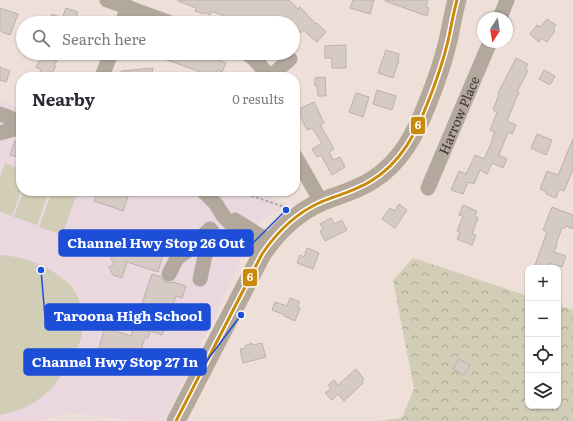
<!DOCTYPE html>
<html lang="en">
<head>
<meta charset="utf-8">
<style>
	:root { --surface:#fff; --page:#f7f7f7; --text:#2b2b33; --muted:#7c7c81; --line:#e1e1e2 }
	body { margin:0; font-family:Literata,serif; background:var(--page); color:var(--text) }
	.controls { position:absolute; right:12px; bottom:12px; display:grid; overflow:hidden; border-radius:8px; box-shadow:0 1px 3px #0004 }
	.controls button { width:36px; height:36px; display:grid; place-items:center; padding:0; border:0; border-bottom:1px solid var(--line); background:var(--surface); color:var(--text); font:20px sans-serif }
	.compass { position:absolute; left:477px; top:12px; width:36px; height:36px; border-radius:50%; background:var(--surface); box-shadow:0 1px 3px #0004; rotate:192deg }
	.list { margin:0; padding:0; list-style:none }
	h2 { display:flex; justify-content:space-between; align-items:center; height:52px; margin:0; padding:0 16px; font-size:17px }
	h2 small { font-size:13px; font-weight:400; color:var(--muted) }
	.icon { flex:none; width:22px; height:22px; fill:none; stroke:currentColor; stroke-width:2; stroke-linecap:round; stroke-linejoin:round }
	.map { position:relative; flex:none; width:573px; height:421px; overflow:hidden }
	.search { position:absolute; background:var(--surface); box-shadow:0 1px 3px #0004; left:16px; top:16px; width:284px; height:44px; display:flex; align-items:center; gap:10px; box-sizing:border-box; padding:0 14px; border-radius:22px; color:var(--muted); font-size:15px }
	.panel { position:absolute; background:var(--surface); box-shadow:0 1px 3px #0004; left:16px; top:72px; width:284px; height:124px; border-radius:16px }
	.map>svg:first-child { display:block }
</style>
</head>
<body>
<div class="map">
<svg width="573" height="421" viewBox="0 0 573 421">
	<defs>
		<pattern id="forest-crowns" width="20" height="18" patternUnits="userSpaceOnUse"><rect width="20" height="18" fill="#d1cdb6"/><path d="M2 6a3 3 0 1 1 6 0M12 15a3 3 0 1 1 6 0" fill="none" stroke="#aba795"/></pattern>
	</defs>
	<rect width="100%" height="100%" fill="#eee0d8"/>
	<path fill="#ead8de" d="M0,101L21,108V191H251L288,204L255,224L231,283L164,421H141L67,413L41,421H0Z"/>
	<path fill="url(#forest-crowns)" d="M413,258L528,296V406H558V305L573,310V421H378L402,418L414,389L393,280Z"/>
	<path fill="#d1cdb6" d="M5,163L21,169V191L12,216L0,212V178Z
		M23,191H49L37,225L14,217Z
		M52,191H78L62,235L39,227Z
		M0,255C19,256 39,262 55,273C60,277 67,281 71,286C86,305 86,333 75,353C73,358 70,362 67,366C62,374 56,384 49,391C44,396 37,400 32,404C23,410 10,412 0,415Z"/>
	<path fill="#d6cac5" stroke="#bcb1ad" d="M178,0H289L298,9L300,7L316,24L317,23L326,32L317,42L303,30L301,33L293,25V23H252L241,19L240,21L213,12H211L210,15L205,13L204,14L195,11L196,8L178,1Z
		M353,0H374L370,14L350,8Z
		M385,0H428L426,7L429,8L427,16L385,1Z
		M0,8L18,14L10,35L2,32V31L0,30Z
		M66,8L78,12L74,23H49L52,14L62,18Z
		M547,19L556,25L553,30L555,31L547,42L541,38L539,42L530,34L537,25L540,27Z
		M346,45V68H332V58H325V46Z
		M386,50L399,54L398,60H399L393,78L378,73Z
		M43,53L57,61L54,65L56,66L50,77H37L41,70L36,67Z
		M150,53H190L189,55L205,60L206,56L226,63L222,72L217,70L215,77L150,54Z
		M516,58L528,64L525,70L528,71L517,92H519L507,121L516,125L512,134L508,132L499,155L507,159L503,168L492,163L487,174L480,170L474,184L468,182L463,194L451,190L459,171L466,174L475,155L484,159L493,139H492L495,132L490,130L497,112L493,110L499,94L498,93Z
		M0,67L10,71L6,82L0,80Z
		M153,68L151,77H122L121,71Z
		M544,70L555,76L550,85L539,79Z
		M325,77L326,96H318L317,86H315V78Z
		M377,90L396,96L392,110L373,104Z
		M356,93L369,97L363,117L349,112Z
		M314,102L324,123L320,125L334,149L329,152L333,160L340,157L345,167L332,175L321,155L317,157L312,149L322,143L312,128L307,130L299,114L301,113L299,109Z
		M537,134L552,140L546,155L531,148Z
		M573,139V170L564,191L559,189L556,198L546,194V192L540,189L547,171L558,175Z
		M15,141L21,143V158L10,155Z
		M97,191H130L123,211L94,201Z
		M399,204L407,210L395,228L382,219L390,208L395,211Z
		M463,205L477,211L475,216L478,218L472,234L476,235L472,245L457,239L460,232L457,231L463,216L459,215Z
		M552,207L573,215V229L566,226L565,228H562L556,244L557,245L554,252L566,256L562,267L550,263L548,268H544L535,265L547,232L543,230Z
		M331,218L334,224L342,220L347,230L325,241L320,231L323,229L320,224Z
		M109,232L121,236V238L164,252L158,272L127,262L122,278L113,275L109,267L114,264L104,245Z
		M307,248L319,253L313,269L297,263L300,255L304,257Z
		M152,274L161,277L165,282L169,283L173,282L186,286L182,298L176,296L162,335L150,331L148,338L145,337L138,359L134,357L132,365L125,362L124,363L97,354L105,328L131,336Z
		M290,298L300,302L297,307L300,308L295,321L284,316L285,315L272,310L275,302L287,306Z
		M252,343L253,345L262,343L266,357L243,363L240,349L245,348V346Z
		M459,359L470,365L464,375L453,369Z
		M356,369L364,379L362,382L363,383L344,401L338,394L332,400L325,393L331,388L328,385L334,380L338,385Z"/>
	<g fill="none" stroke-linecap="round" stroke-linejoin="round">
		<path stroke="#b2a9a1" stroke-width="2" stroke-dasharray="3 2" stroke-linecap="butt" d="M237,191L285,207"/>
		<g stroke="#b2a89d" stroke-width="15">
			<path d="M107,0L171,23"/>
			<path d="M500,18L507,0"/>
			<path d="M122,23L128,7"/>
			<path d="M246,53C256,59 262,67 269,77"/>
			<path d="M103,74L111,53"/>
			<path d="M270,77L290,59"/>
			<path d="M0,114L21,122"/>
			<path d="M0,133L21,127"/>
			<path d="M295,156L310,182L321,202"/>
			<path id="s1" d="M428,188L490,42"/>
			<path d="M203,191L216,204L224,217L262,254"/>
			<path d="M235,220L270,242"/>
			<path d="M169,274L177,258L187,251L210,229"/>
			<path d="M200,279L208,242L212,231"/>
		</g>
		<path stroke="#b3a89a" stroke-width="19" d="M176,421L262,254C277,232 296,213 321,202C338,195 355,191 371,181C401,163 416,133 428,102C436,82 443,62 448,41C451,28 453,14 457,0"/>
		<defs>
			<path id="bus-1" d="M176,421L262,254C277,232 296,213 321,202C338,195 355,191 371,181C401,163 416,133 428,102C436,82 443,62 448,41C451,28 453,14 457,0"/>
		</defs>
		<use href="#bus-1" stroke="#fff" stroke-width="6"/>
		<use href="#bus-1" stroke="#ca8a0c" stroke-width="3"/>
	</g>
	<g text-anchor="middle" stroke-width="3" stroke-linejoin="round" paint-order="stroke">
		<g font-size="13" fill="#413732" stroke="#fff">
			<text dy="5" stroke="none"><textPath href="#s1" startOffset="79">Harrow Place</textPath></text>
		</g>
	</g>
	<path fill="none" stroke="#1d4ed8" stroke-width="1.5" d="M286 210L253 243M41 270L45 317M241 315L206 362"/>
	<g fill="#1d4ed8" stroke="#fff" stroke-width="1.5">
		<circle cx="286" cy="210" r="4"/>
		<circle cx="41" cy="270" r="4"/>
		<circle cx="241" cy="315" r="4"/>
	</g>
	<g fill="#1d4ed8" stroke="#1d4ed8" stroke-width="1.5">
		<rect x="59" y="230" width="194" height="26" rx="4"/>
		<rect x="45" y="304" width="165" height="26" rx="4"/>
		<rect x="24" y="349" width="182" height="26" rx="4"/>
	</g>
	<g font-size="14" text-anchor="middle" font-weight="bold" fill="#fff">
		<text x="156" y="248">Channel Hwy Stop 26 Out</text>
		<text x="128" y="321">Taroona High School</text>
		<text x="115" y="367">Channel Hwy Stop 27 In</text>
	</g>
	<g stroke="#fff" stroke-width="1.5">
		<rect x="410" y="116" width="16" height="19" rx="4" fill="#ca8a0c"/>
		<rect x="242" y="268" width="16" height="19" rx="4" fill="#ca8a0c"/>
	</g>
	<g font-size="11" text-anchor="middle" font-weight="bold" fill="#fff">
		<text x="418" y="129">6</text>
		<text x="250" y="281">6</text>
	</g>
</svg>
<div class="controls">
<button>+</button>
<button>−</button>
<button><svg class="icon" aria-label="locate" viewBox="0 0 24 24"><circle cx="12" cy="12" r="6"/><path d="M12 2v4M12 18v4M2 12h4M18 12h4"/></svg></button>
<button><svg class="icon" aria-label="layers" viewBox="0 0 24 24"><path d="M12 4l9 5-9 5-9-5zM3 14l9 5 9-5"/></svg></button>
</div>
<svg class="compass" viewBox="-18 -18 36 36"><path d="M0-13l5 13h-10z" fill="#e53935"/><path d="M0 13l5-13h-10z" fill="#7c7c81"/></svg>
<div class="search"><svg class="icon" aria-label="search" viewBox="0 0 24 24"><circle cx="10" cy="10" r="6"/><path d="M15 15l6 6"/></svg>Search here</div>
<section class="panel">
<h2>Nearby<small>0 results</small></h2>
<ul class="list">
</ul>
</section>
</div>
</body>
</html>
